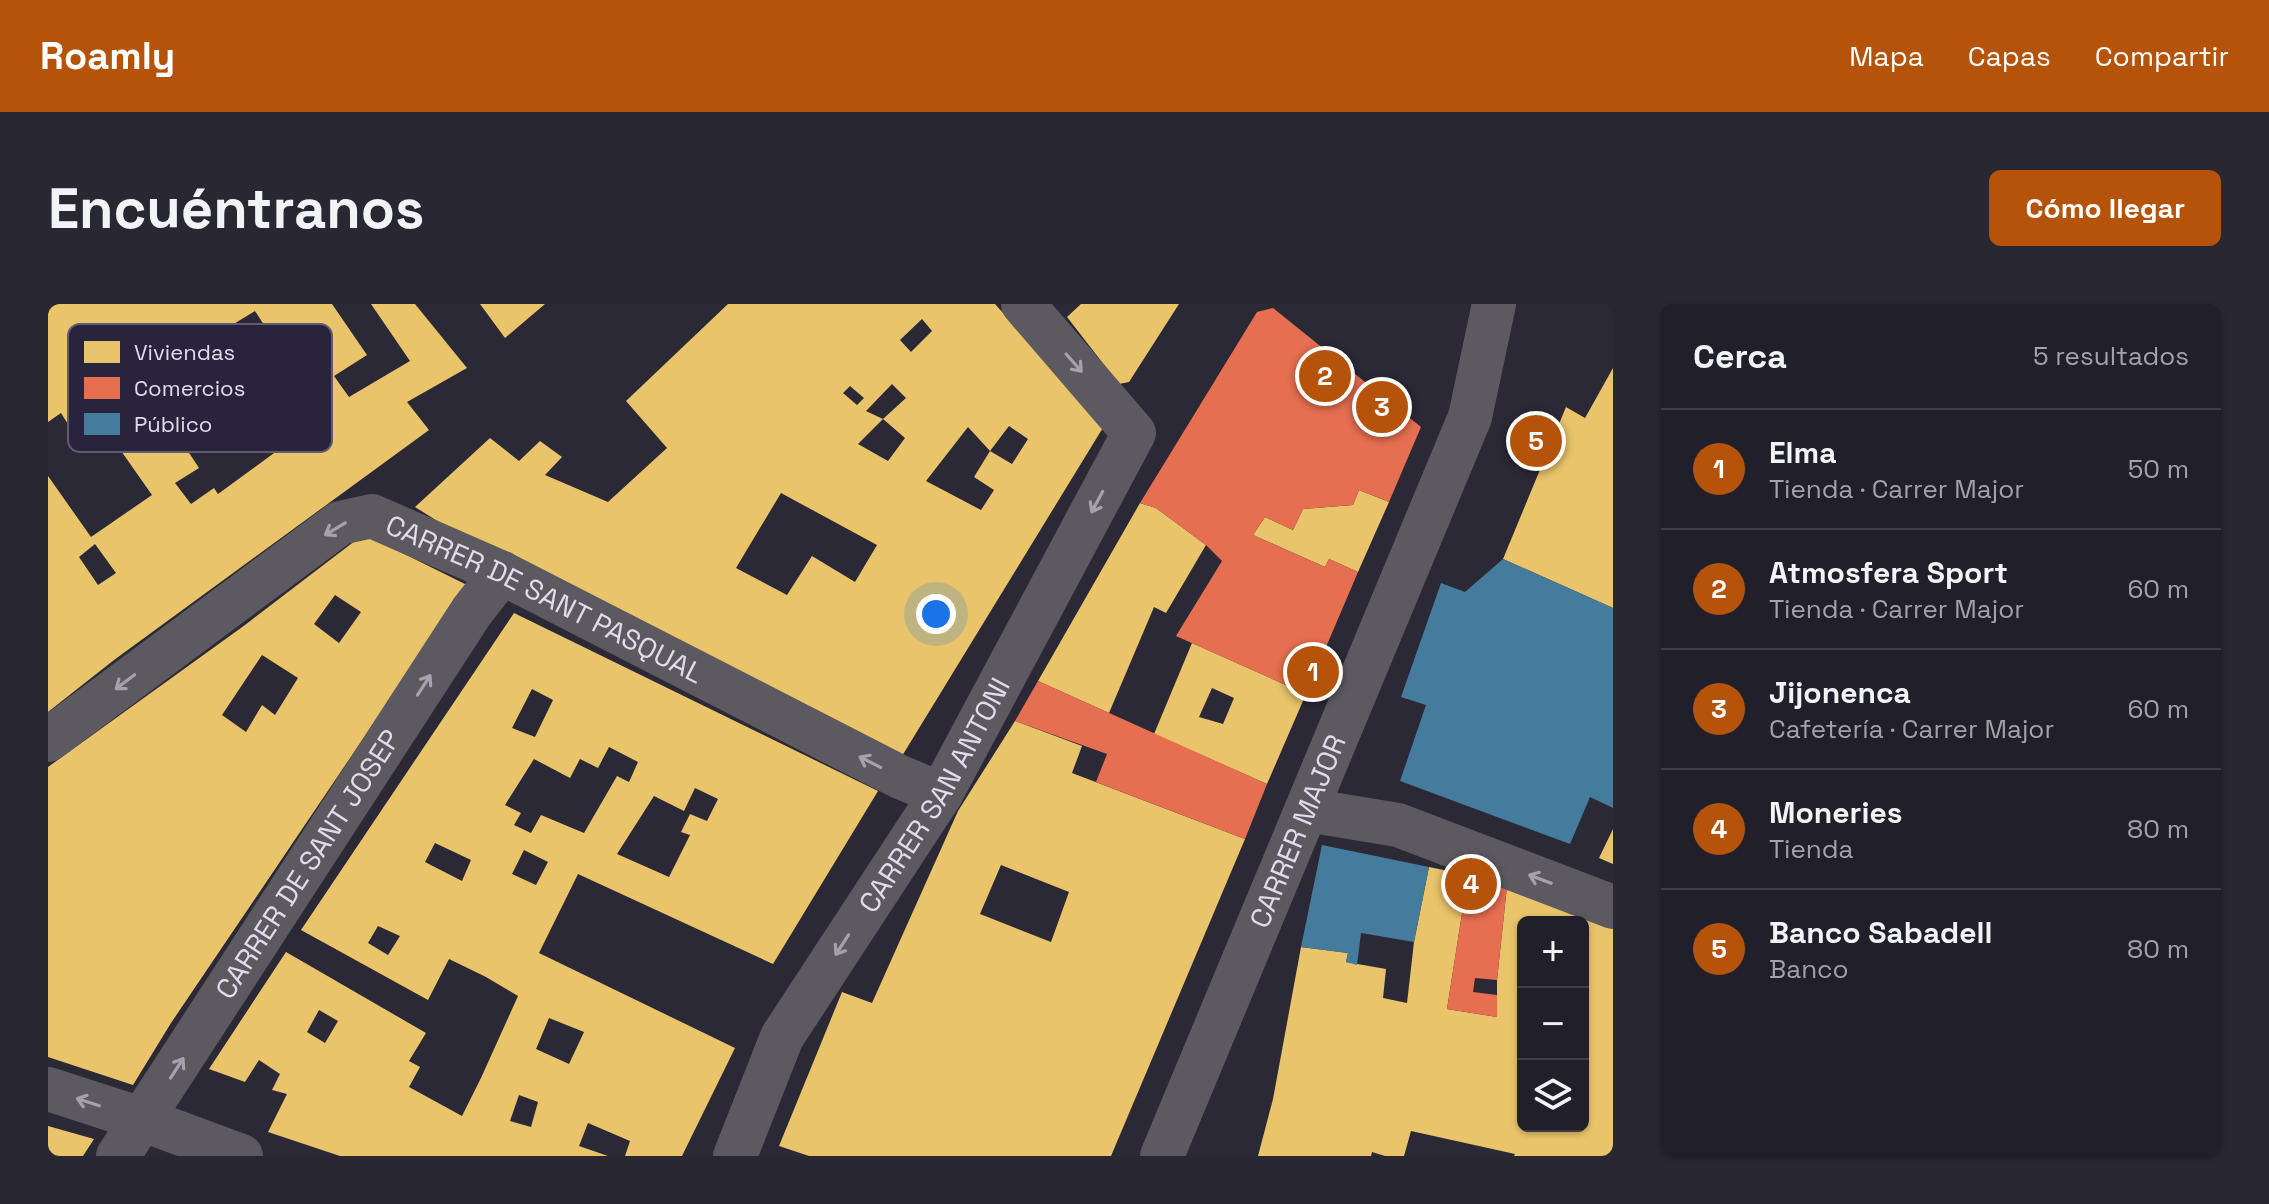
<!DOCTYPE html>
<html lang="es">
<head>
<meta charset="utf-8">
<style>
	:root { --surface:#211f29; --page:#292731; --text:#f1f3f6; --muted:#a2a2a8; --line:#3e3d46; --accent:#b45309 }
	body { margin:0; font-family:"Space Grotesk",sans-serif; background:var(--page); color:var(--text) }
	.controls { position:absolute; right:24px; bottom:24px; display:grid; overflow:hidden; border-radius:12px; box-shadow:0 2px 6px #0004 }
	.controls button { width:72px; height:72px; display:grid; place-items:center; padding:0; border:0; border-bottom:2px solid var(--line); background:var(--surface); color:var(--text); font:40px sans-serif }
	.you { position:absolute; left:888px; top:310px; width:28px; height:28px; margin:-20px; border:6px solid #fff; border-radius:50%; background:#1a73e8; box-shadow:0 0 0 12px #1a73e833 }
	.badge { display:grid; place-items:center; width:52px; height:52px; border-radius:50%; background:var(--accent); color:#fff; font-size:26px; font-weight:700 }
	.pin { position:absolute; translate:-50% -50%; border:4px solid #fff; box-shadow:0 2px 8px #0006 }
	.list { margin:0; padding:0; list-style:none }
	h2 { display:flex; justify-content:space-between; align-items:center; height:104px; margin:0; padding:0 32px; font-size:34px }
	h2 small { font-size:26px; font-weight:400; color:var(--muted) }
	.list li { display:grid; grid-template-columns:52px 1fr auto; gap:24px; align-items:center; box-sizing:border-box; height:120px; padding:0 32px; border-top:2px solid var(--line) }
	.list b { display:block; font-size:30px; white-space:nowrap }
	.list p { margin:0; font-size:26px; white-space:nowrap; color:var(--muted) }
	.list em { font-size:26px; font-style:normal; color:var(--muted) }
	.icon { flex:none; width:44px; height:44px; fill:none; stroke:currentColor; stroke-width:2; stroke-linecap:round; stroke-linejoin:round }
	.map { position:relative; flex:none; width:1565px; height:852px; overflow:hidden; border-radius:12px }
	header { display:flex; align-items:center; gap:48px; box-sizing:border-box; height:112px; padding:0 40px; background:var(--accent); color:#fff }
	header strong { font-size:38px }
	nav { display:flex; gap:44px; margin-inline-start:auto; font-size:28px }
	.intro { display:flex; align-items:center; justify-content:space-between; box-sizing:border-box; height:192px; padding:0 48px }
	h1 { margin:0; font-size:56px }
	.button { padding:20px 36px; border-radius:12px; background:var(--accent); color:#fff; font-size:28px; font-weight:700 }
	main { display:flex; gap:48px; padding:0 48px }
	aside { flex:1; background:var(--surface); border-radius:12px; box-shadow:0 2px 6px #0004 }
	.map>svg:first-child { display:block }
</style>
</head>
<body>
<header>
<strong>Roamly</strong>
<nav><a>Mapa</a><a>Capas</a><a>Compartir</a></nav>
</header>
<div class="intro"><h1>Encuéntranos</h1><a class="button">Cómo llegar</a></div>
<main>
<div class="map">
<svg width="1565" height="852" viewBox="0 0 1565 852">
	<rect width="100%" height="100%" fill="#2c2937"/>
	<path fill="#e9c46a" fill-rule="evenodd" d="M0,0H284L319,51L286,72L301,93L362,57L323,0H367L419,64L359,98L381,126L66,356L0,408V172L43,233L104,191L64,134L87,117L70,90L45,107L60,130L36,146L13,109L0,118ZM207,7L220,27L199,40L184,21ZM235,48L249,68L229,82L251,116L235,128L241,138L170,190L166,184L143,200L127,179L151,164L124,123L161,99L178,124L214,100L202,81L220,68L215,63ZM109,60L125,84L106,98L90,73ZM47,240L68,269L50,281L31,253Z
		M432,0H497L457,34Z
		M680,0H947L1056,122L854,452L429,242L367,203L442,134L471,157L492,137L514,153L497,171L560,198L619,144L578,97ZM874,15L884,27L863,48L852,36ZM844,80L858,94L835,115L857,134L840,157L810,140L835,115L818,107ZM802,82L816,94L809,101L795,89ZM961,122L980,135L964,160L942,147L926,173L946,186L933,206L878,177L920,123L942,147ZM733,189L829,241L807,278L764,252L739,291L688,264Z
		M1033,0H1131L1081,78L1071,80L1019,13Z
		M1565,64V304L1455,255L1518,103L1537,114Z
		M1311,186L1341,198L1310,268L1281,255L1277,263L1205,231L1217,213L1245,226L1255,205L1305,201Z
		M1092,199L1108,204L1158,241L1118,309L1106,303L1061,409L990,377Z
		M316,230L419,281L123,719L85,781L0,753V463L197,321ZM287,291L313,308L291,339L266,320ZM214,351L250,374L227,411L214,401L198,428L174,411Z
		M466,309L830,487L725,660L530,570L491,649L687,744L634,852H577L582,837L540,819L531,842L560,852H292L220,828L239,790L224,786L232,770L211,756L197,778L161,765L238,648L378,729L361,757L372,763L361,783L414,812L433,774L470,692L438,673L401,655L380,696L253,626ZM484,385L505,396L487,433L464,424ZM561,443L590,458L581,478L569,472L536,529L493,511L483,529L466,521L473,509L457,501L486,455L522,474L532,455L550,464ZM647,484L670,495L659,517L642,510L633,528L642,531L621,573L569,550L606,492L636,507ZM387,539L423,556L414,577L377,558ZM476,546L500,558L488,581L464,570ZM330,622L352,632L340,651L320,639ZM271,706L290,717L277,739L259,728ZM501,714L536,728L521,760L488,745ZM471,791L490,798L483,823L462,817Z
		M1144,339L1258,390L1219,480L1106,430ZM1164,384L1186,394L1175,420L1151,413Z
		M967,417L1034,442L1024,469L1197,535L1063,852H761L731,842L794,688L824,699L910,507ZM953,561L1021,588L1003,638L932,610Z
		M1565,525V560L1551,554Z
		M1381,563L1420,571L1399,705L1449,713V676L1459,582L1565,622V852H1466L1467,850L1363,827L1356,852H1337L1324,848L1323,852H1210L1225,795L1253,643L1300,649L1298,658L1338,665L1335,694L1359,699L1366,638ZM1475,618H1535V822H1475Z
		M0,822L46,835L35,852H0Z"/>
	<path fill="#e76f51" d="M1225,4L1373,123L1341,198L1311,186L1305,201L1255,205L1245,226L1217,213L1205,231L1277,263L1281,255L1310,268L1258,390L1128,332L1174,257L1158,241L1108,204L1092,199L1209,8Z
		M990,377L1219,480L1197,535L1048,478L1059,450L967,417Z
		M1420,571L1459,582L1449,676L1427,674L1425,688L1449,691V713L1399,705Z"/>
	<path fill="#457b9d" d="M1455,255L1565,304V504L1542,493L1522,540L1352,477L1378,401L1353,393L1393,279L1417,288Z
		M1274,541L1381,563L1366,638L1313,629L1309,661L1298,658L1300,649L1253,643Z"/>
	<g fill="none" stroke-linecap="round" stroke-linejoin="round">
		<g stroke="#5c5a60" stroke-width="44">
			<path id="s1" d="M0,436L292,219L324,212L454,269L852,473L893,490"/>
			<path d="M1259,506L1350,521L1565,603"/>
			<path d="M0,785L93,815L193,852"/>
			<path id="s2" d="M70,852L424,307L454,269"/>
			<path id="s3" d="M687,852L734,733L893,490L1086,129L975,0"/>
			<path id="s4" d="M1114,852L1422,113L1446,0"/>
		</g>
	</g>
	<defs><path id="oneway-shaft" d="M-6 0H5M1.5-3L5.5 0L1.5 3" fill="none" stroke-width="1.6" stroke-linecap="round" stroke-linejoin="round" transform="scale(2)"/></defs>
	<g stroke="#a5a2ae">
		<use href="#oneway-shaft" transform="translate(1026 59) rotate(49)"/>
		<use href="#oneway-shaft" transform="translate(1049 198) rotate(118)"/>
		<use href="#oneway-shaft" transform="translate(287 225) rotate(149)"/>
		<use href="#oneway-shaft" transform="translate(77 378) rotate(143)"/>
		<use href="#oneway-shaft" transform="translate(376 381) rotate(-57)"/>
		<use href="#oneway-shaft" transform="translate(822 458) rotate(-153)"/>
		<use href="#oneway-shaft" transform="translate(1492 575) rotate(-159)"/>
		<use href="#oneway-shaft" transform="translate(794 641) rotate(123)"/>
		<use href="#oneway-shaft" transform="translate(129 764) rotate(-57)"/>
		<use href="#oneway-shaft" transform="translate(40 798) rotate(-162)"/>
	</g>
	<g text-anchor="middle" stroke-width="8" stroke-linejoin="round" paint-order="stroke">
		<g font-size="28" fill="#e0dcee" stroke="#29233d">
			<text dy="10" stroke="none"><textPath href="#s1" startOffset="588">CARRER DE SANT PASQUAL</textPath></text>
			<text dy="10" stroke="none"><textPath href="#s3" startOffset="414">CARRER SAN ANTONI</textPath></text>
			<text dy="10" stroke="none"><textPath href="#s4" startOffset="352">CARRER MAJOR</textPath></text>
			<text dy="10" stroke="none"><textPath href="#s2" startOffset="348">CARRER DE SANT JOSEP</textPath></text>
		</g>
	</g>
	<rect x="20" y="20" width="264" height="128" rx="12" fill="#29233d" stroke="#605a72" stroke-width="2"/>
	<rect x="36" y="37" width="36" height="22" fill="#e9c46a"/>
	<rect x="36" y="73" width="36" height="22" fill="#e76f51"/>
	<rect x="36" y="109" width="36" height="22" fill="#457b9d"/>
	<g font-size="22" fill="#e0dcee">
		<text x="86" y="56">Viviendas</text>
		<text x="86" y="92">Comercios</text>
		<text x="86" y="128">Público</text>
	</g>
</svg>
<div class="controls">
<button>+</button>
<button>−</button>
<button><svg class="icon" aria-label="layers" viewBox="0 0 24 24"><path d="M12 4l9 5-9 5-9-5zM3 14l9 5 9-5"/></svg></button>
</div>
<div class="you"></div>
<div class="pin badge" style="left:1265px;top:368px">1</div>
<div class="pin badge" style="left:1277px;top:72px">2</div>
<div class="pin badge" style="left:1334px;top:103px">3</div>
<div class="pin badge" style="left:1423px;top:580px">4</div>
<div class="pin badge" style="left:1488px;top:137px">5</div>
</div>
<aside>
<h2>Cerca<small>5 resultados</small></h2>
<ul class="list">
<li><span class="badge">1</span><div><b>Elma</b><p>Tienda · Carrer Major</p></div><em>50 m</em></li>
<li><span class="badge">2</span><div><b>Atmosfera Sport</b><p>Tienda · Carrer Major</p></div><em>60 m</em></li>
<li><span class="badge">3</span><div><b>Jijonenca</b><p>Cafetería · Carrer Major</p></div><em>60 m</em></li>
<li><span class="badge">4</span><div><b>Moneries</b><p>Tienda</p></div><em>80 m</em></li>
<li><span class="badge">5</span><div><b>Banco Sabadell</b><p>Banco</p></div><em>80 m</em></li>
</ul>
</aside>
</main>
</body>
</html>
